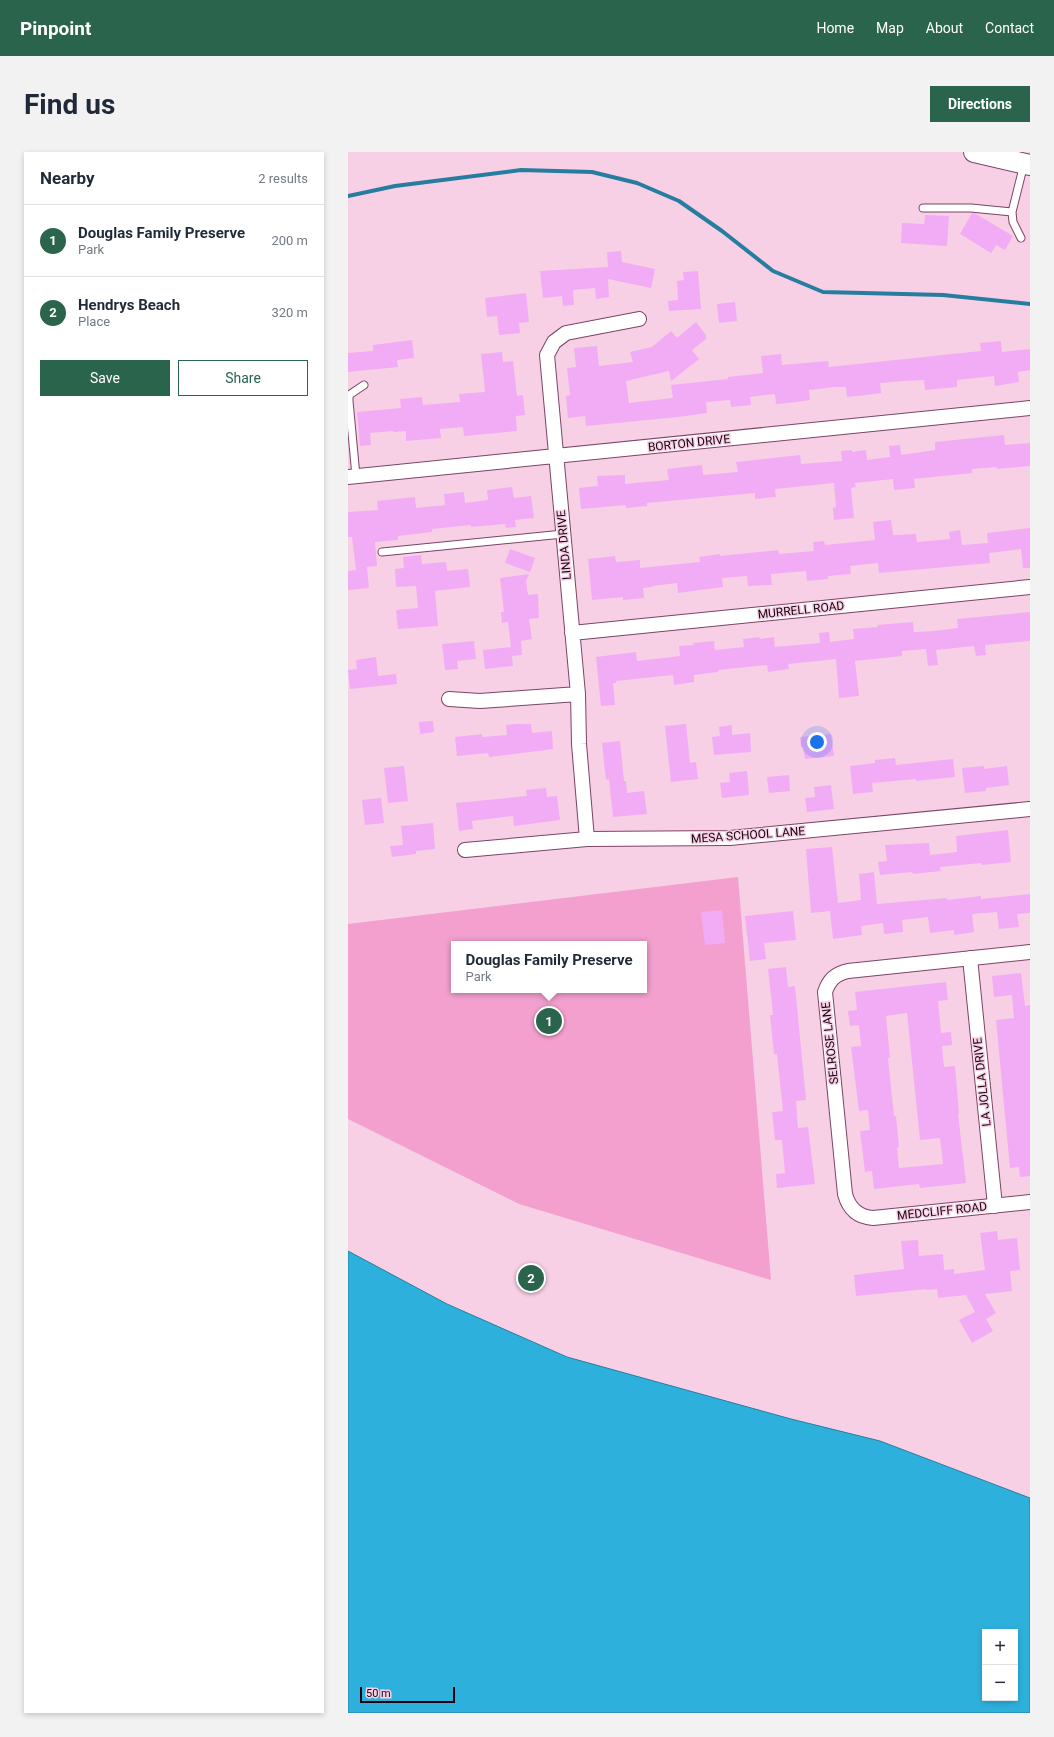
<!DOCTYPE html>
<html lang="en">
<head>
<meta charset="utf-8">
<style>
	:root { --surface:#fff; --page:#f2f2f3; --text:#1f2937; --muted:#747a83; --line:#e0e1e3; --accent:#2a644d }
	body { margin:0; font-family:Roboto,sans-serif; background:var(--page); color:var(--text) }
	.controls { position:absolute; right:12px; bottom:12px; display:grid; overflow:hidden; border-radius:0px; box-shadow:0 2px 6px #0003 }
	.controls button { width:36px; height:36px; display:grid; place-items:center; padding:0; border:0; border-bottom:1px solid var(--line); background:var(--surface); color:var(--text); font:20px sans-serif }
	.scale { position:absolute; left:12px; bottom:10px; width:95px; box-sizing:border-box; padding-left:4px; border:2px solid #180410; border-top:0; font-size:11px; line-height:14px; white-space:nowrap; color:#180410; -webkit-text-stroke:3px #f8d0e5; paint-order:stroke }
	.you { position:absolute; left:469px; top:590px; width:14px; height:14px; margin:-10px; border:3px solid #fff; border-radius:50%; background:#1a73e8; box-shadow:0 0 0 6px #1a73e833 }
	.badge { display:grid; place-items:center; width:26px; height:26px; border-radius:50%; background:var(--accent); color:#fff; font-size:13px; font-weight:700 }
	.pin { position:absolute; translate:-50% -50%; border:2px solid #fff; box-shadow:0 1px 4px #0006 }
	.popup { position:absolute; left:103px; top:789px; width:196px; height:52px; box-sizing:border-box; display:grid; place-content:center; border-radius:0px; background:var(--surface); filter:drop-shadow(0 1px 3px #0005); font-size:13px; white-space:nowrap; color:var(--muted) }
	.popup b { font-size:15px; color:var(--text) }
	.popup::after { content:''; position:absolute; left:50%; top:100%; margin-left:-8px; border:8px solid transparent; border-top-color:var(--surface) }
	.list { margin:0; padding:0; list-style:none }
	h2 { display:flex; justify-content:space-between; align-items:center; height:52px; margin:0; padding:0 16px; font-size:17px }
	h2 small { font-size:13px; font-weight:400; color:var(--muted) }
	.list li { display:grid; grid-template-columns:26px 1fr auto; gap:12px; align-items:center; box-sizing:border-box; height:72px; padding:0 16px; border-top:1px solid var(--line) }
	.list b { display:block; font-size:15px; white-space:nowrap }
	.list p { margin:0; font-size:13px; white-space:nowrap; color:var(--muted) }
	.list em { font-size:13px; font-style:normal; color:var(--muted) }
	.actions { display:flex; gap:8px; padding:12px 16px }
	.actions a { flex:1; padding:9px 0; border:1px solid var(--accent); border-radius:0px; text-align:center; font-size:14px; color:var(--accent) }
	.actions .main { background:var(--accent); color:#fff }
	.map { position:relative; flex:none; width:682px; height:1561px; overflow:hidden; border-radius:0px }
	header { display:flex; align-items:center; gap:24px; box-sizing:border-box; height:56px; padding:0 20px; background:var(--accent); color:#fff }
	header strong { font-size:19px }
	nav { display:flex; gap:22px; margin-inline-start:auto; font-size:14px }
	.intro { display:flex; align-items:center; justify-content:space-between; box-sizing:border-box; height:96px; padding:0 24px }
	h1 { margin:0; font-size:28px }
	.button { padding:10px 18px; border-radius:0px; background:var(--accent); color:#fff; font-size:14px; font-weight:700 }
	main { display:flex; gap:24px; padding:0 24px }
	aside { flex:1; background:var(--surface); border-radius:0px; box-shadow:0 2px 6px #0003 }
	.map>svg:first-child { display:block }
</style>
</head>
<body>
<header>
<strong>Pinpoint</strong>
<nav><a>Home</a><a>Map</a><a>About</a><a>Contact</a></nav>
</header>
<div class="intro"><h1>Find us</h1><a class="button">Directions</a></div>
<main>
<aside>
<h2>Nearby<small>2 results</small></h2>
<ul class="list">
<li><span class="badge">1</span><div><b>Douglas Family Preserve</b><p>Park</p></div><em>200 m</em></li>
<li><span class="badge">2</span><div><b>Hendrys Beach</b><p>Place</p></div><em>320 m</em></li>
</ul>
<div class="actions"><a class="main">Save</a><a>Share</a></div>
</aside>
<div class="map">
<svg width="682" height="1561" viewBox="0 0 682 1561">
	<rect width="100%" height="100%" fill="#f8d0e5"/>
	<path fill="#f3a0cf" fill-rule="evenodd" d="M390,725L423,1128L171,1052L0,967V772ZM106,792H296V838H106Z"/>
	<path fill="#2db1dc" stroke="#277d9f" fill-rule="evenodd" d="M0,1099L99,1152L219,1205L443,1267L532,1289L682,1346V1561H0ZM637,1480H667V1546H637Z"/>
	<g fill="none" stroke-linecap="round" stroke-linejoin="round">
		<path stroke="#277d9f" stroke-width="4" d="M0,44L47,34L173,18L244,20L289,31L331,49L374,79L425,119L475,140L595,143L682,152"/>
	</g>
	<path fill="#f1acf5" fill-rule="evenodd" d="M624,61L628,62L665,84L657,98L648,93L643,101L612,82Z
		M577,63L601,64L599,94L553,91L554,71L576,72Z
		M273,99L274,110L307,117L303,136L260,127L261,145L248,147L247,136L225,138L226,153L215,154L214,144L195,146L192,119L260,115L259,100Z
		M350,119L353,157L321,159L320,149L330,148L329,129L336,128L335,120Z
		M178,141L181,170L171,171L172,181L151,183L149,164L139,165L137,146Z
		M387,150L389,169L371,171L369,152Z
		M348,170L358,183V187L344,198L351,207L323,229L321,219L278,229L281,251L325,246L323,233L380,227V225L415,221L413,204L433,202L434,213L480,209L481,215L633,199L632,191L653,189L654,200L682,197V218L670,220L671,230L647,234L646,224L609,228V235L577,238L576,228L555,229L532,231L533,241L518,243L499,245L498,235H486L461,238L462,248L449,250L428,252L427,242L402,245L403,253L383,255L382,248L358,250L359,261L330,265L238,274L237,264L220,266L218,244L222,243L219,216L228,215L226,196L249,194L251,214L285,210L282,200L304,195L323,179L329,186Z
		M64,188L66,206L49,208L50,215L0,220V201L25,199V193Z
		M154,200L155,210L165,209L169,244L175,243L177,263L168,264L169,279L116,284L115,275L92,277L93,286L58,289V279L46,280L45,279L22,281L23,293L12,294L9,260L53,256L52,247L74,245L75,253L112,250L111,242L137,240L133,202Z
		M656,283L657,293L682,291V314L649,317V315L624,317V321L566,327L567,336L546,338L545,327L507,331L508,335L503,336L506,366L486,368L485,356L488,355L486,331L427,337L428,345L407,347V341L299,351V354L278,356V353L233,357L231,336L250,334L249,324L277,323V332L297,330L321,328L319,317L354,313L355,323L390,320L388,310L452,303L453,312L494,309L493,299L504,298V300L518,298L519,308L542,305L541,294L552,293L553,303L587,298V290Z
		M164,335L166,346L183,344L186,366L167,368L168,375L158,376L157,372L123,375V373L84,377V380L50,384V388L27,390L29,414L19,415L21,436L0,438V419L8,418L4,385H0V360L30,358L29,349L67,345L68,356L97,353L96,342L116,340L117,351L140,348L139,338Z
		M543,368L545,383L568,382L569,390L602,387L601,380L612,378L614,393L640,391L639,381L682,376V416H675L673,397L641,401L642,411L531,421L530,411L502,414L503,422L480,424V427L459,429L458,419L423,422L424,433L400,434L399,424L374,426L375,435L330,441L329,431L304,434V435L295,436L296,446L275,448V445L244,448L240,407L267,404L268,410L292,408V416L352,410L351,405L372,402V404L430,398L431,402L466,399L465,390L476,389L477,393L527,388L525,370Z
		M162,397L187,406L182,420L157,411Z
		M73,403L74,412L98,410L99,419L120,417L122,435L87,439L90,474L50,477L48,458L70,456L68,434L48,435L47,417L56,416L55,405Z
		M181,422L178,429L180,443L190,442L191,466L181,467L184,487L173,489L174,503L164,504L160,470L154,471L153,460H156L152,426Z
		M682,460V489L637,493L638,503L628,504L626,494L588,498L590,513L580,514L578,497L554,499V504L507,509L511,544L491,546L488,507L440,512L441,517L420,520L419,513L370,518V520L346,523V530L326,533L325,523L268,529V531H265L267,553L253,554L248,505L288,500L289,509L332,504L331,494L346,493L345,491L366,489L367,498L396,495L395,487L411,485L412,487L426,485L427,495L472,491L471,481L481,480L482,490L506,487L505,477L530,475L529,473L565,470L566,480L586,479L610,476L609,467Z
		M126,489L128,507L109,509L110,517L97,518L94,492Z
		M163,495L165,514L137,517L135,498Z
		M28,505L30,524L48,522L49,532L2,537L0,518L9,517L8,508Z
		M85,569L86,580L72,582L71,570Z
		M168,572H183L184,581L204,579L205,597L141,605L140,601L109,604L107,585L134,582V585L159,583L158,573Z
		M338,572L342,611L348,610L350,627L323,630L317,574Z
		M384,573V583L402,581L403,600L366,603L364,585L372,584L371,575Z
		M483,582L486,604L457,607L455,595H453L452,585Z
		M272,589L276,629H278L279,641L296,639L299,662L265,665L261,627L258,628L254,591Z
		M547,606L548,613L605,607L607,625L568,629V627L524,631L525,640L505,642L502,614L527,611V608Z
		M56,614L60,649L40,651L36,616Z
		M636,614V617L659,614L661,633L638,636V639L617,641L614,616Z
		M399,619L401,643L374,646L372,631L382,630L381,621Z
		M441,623L442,639L421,641L419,625Z
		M483,633L486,657L459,660L457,646L467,645L466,635Z
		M198,636L199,645L209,644L212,668L166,674L165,664L140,667L124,669L125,677L111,679L108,651L179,644L178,638Z
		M33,646L36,671L17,673L14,648Z
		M85,671L87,697L68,699V702L44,705L42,694L55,693L53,674Z
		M660,678L663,710L634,713L633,711L592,715L593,719L565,722L564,720L532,723L530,710L539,709L537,693L581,691L582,703L609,700L608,684Z
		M484,695L490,751L513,748L511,722L526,720L529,752L599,746V748L633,744V747L682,742V761L669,762L671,775L651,777L649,760L624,762L626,780L606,783V778L582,781L580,765L554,768L555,780L536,782L535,771L513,774L514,783L485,787L482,759L463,761L458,697Z
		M374,758L377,791L357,793L353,760Z
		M445,759L448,788L416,791L418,807L402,809L397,764Z
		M438,815L440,835L447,834L458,948L448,949L450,976L460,975L467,1032L429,1036L428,1022L437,1021L434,988H427L424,960L435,959L429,902H426L422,863H425L420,817Z
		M673,821L677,854L682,853V1024L672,1025L671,1015L662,1016L648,868L666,866L664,843L646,845L644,824Z
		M598,830L600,848L590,849L593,881L603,880L604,893L594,894L596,915L607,914L611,962H610L618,1031L572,1036L571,1032L526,1037L524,1019L517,1020L512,979L522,978L520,958L511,959L503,895L513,894L511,873L502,874L500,859L509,858L507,840ZM559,861L572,988L592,986L595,1012L551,1016L549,996L551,995L548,964H546L540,906H542L538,864Z
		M649,1079L650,1088L669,1086L672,1118L662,1119L664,1139L637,1142L648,1161L638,1167L645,1179L624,1191L611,1168L627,1160L618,1143L590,1146L589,1137L579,1138V1137L508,1144L506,1123L556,1117L553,1089L570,1088L571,1104L595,1102L596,1118L606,1117V1122L637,1118L632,1081Z"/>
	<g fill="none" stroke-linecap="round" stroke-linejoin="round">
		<defs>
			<path id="lane" d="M575,56H623L664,60L676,12
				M664,60L665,70L673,86
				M8,324L1,249V243L16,233
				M34,400L215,382"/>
			<path id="street" d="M0,325L682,256
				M224,481L682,435
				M101,547L132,549L230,542
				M239,687L231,592L230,542L199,203L206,190L218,181L291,167
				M117,698L239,687L382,686L682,657
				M682,800L500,819C487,822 481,828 477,840L497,1042C501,1057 510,1065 525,1066L682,1050
				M622,806L647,1054"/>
			<path id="secondary" d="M626,0L682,13"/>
		</defs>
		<use href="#lane" stroke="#7b4464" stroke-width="9"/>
		<use href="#street" stroke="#7b4464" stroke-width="16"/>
		<use href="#secondary" stroke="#7b4464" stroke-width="22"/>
		<use href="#lane" stroke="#fff" stroke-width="7"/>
		<use href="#street" stroke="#fff" stroke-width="14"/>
		<use href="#secondary" stroke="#fff" stroke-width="20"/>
	</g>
	<g text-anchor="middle" stroke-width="3" stroke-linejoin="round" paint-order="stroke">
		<g font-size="12" fill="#180410" stroke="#f8d0e5">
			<text transform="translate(341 291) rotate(-6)" y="4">BORTON DRIVE</text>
			<text transform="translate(216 393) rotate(-95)" y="4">LINDA DRIVE</text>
			<text transform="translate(453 458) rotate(-6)" y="4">MURRELL ROAD</text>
			<text transform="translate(400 683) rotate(-4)" y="4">MESA SCHOOL LANE</text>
			<text transform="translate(482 891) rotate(-96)" y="4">SELROSE LANE</text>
			<text transform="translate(634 930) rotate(-96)" y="4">LA JOLLA DRIVE</text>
			<text transform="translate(594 1059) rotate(-6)" y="4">MEDCLIFF ROAD</text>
		</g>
	</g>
</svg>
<div class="controls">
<button>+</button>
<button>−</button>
</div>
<div class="scale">50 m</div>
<div class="you"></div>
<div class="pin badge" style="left:201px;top:869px">1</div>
<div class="popup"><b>Douglas Family Preserve</b>Park</div>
<div class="pin badge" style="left:183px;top:1126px">2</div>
</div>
</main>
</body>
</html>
